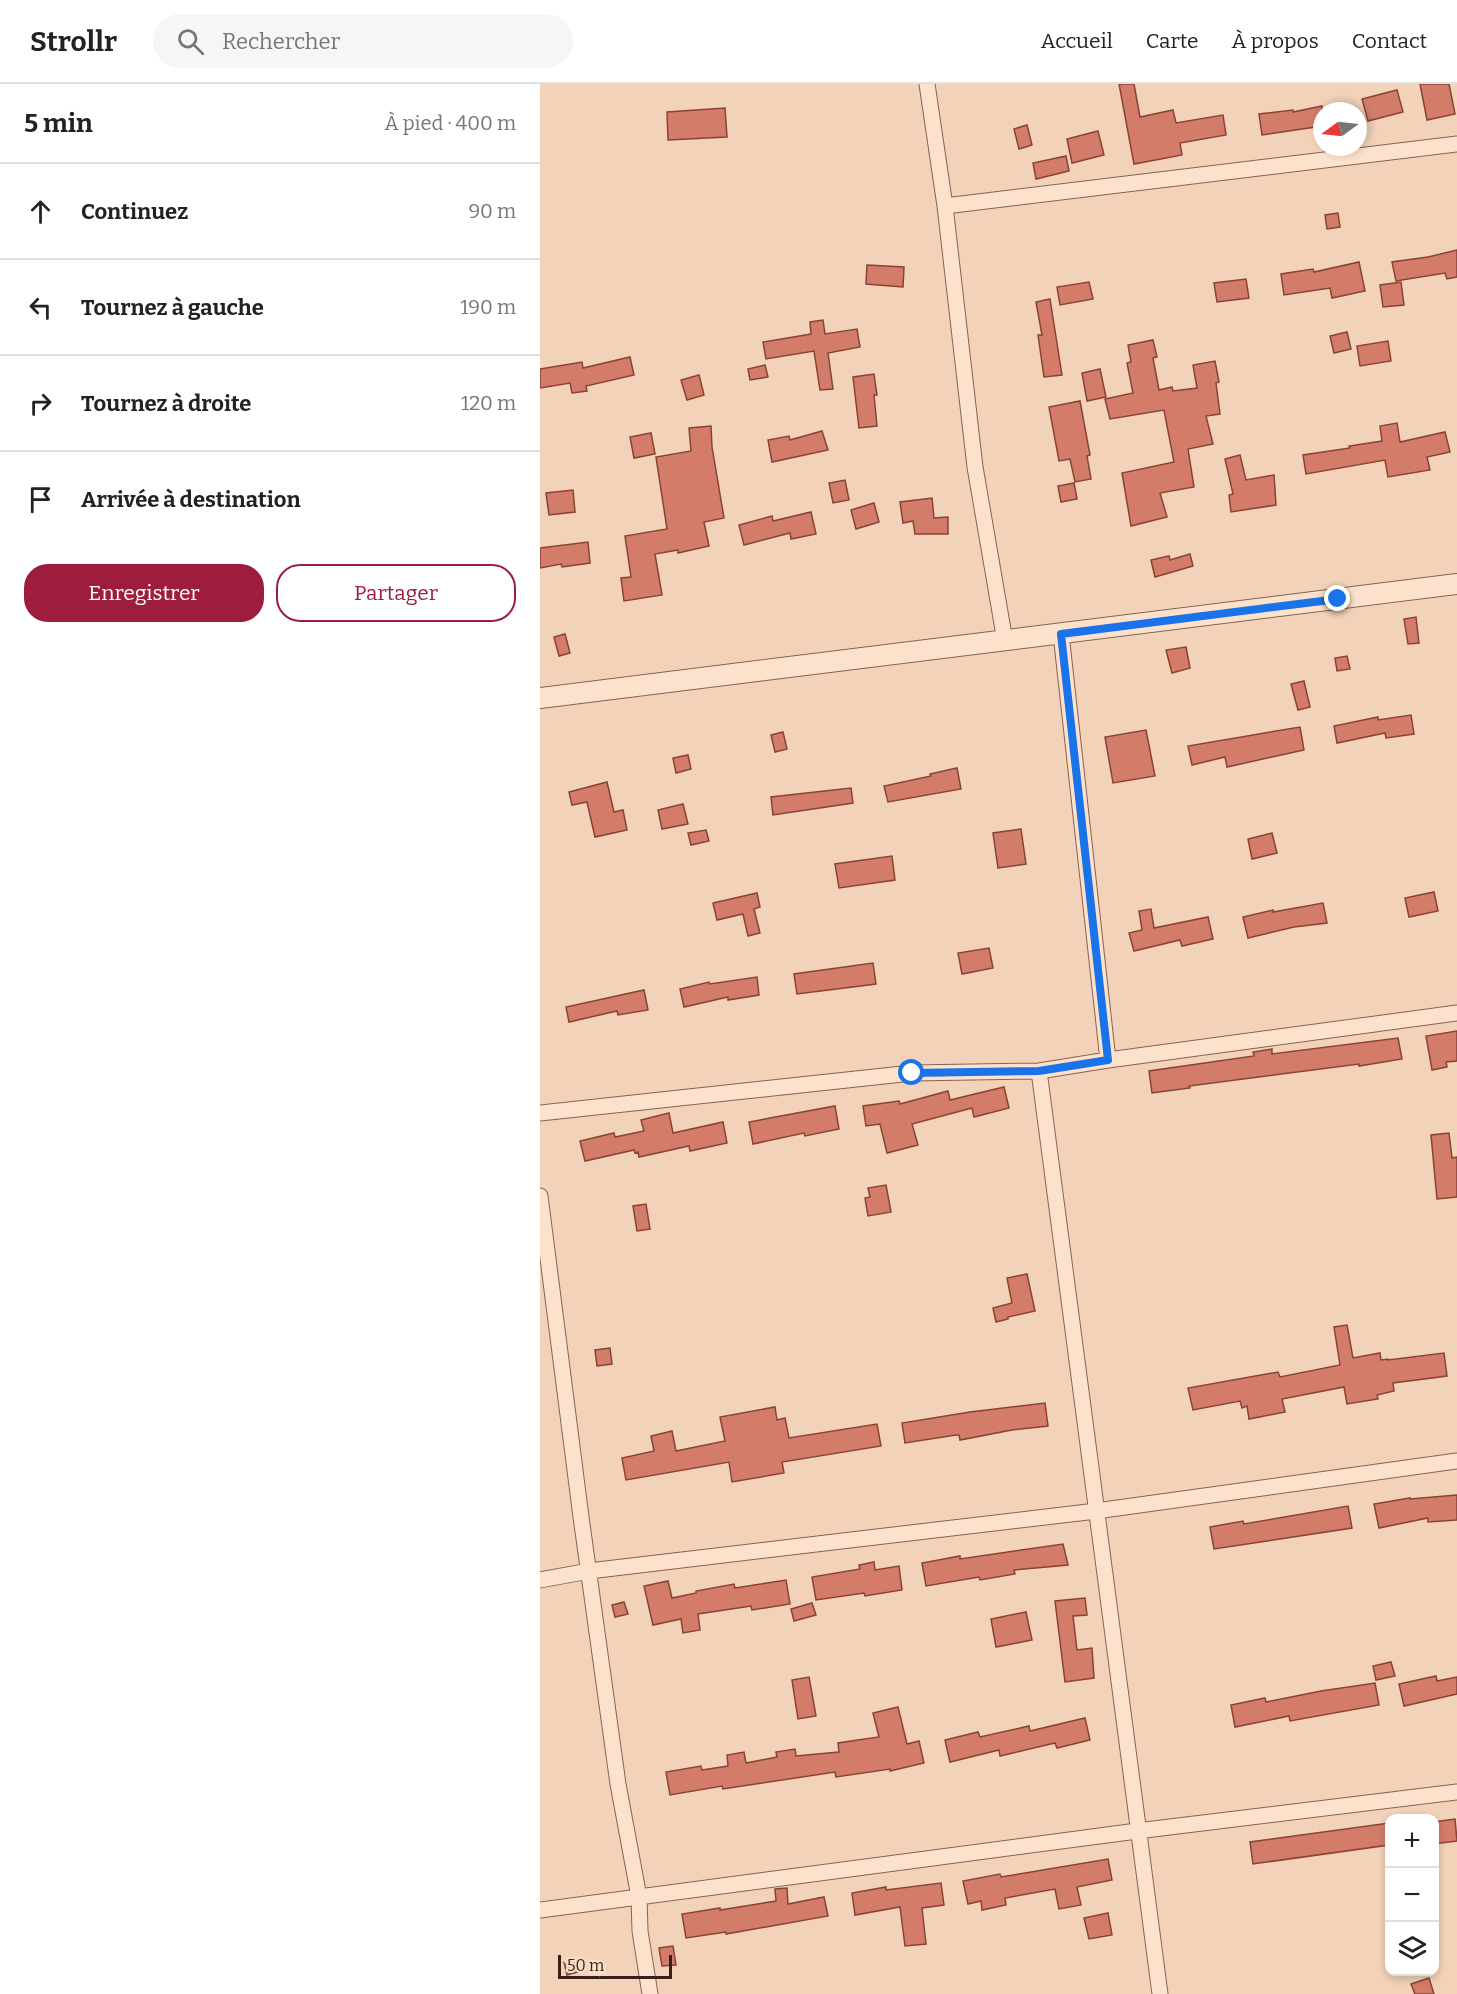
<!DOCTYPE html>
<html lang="fr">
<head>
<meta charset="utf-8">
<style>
  body { margin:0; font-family:Bitter,serif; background:#f6f6f6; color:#222 }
  .controls { position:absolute; right:18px; bottom:18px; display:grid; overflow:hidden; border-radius:12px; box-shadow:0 3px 9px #0003 }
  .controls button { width:54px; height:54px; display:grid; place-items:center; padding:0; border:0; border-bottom:2px solid #e0e0e0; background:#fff; color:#222; font:30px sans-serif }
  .compass { position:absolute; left:773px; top:18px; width:54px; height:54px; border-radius:50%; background:#fff; box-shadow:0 3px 9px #0003; rotate:255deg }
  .scale { position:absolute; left:18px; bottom:15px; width:114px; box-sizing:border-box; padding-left:6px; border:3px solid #362019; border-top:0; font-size:16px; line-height:21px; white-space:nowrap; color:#362019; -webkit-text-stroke:4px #f9dfc8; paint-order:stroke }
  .stop { position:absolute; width:18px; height:18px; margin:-14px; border:4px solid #1a73e8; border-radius:50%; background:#fff }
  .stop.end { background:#1a73e8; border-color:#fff; box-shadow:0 2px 6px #0008 }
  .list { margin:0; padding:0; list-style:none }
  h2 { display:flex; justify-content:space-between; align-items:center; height:78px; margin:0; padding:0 24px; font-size:26px }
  h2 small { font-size:20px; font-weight:400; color:#767676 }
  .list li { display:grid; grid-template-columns:39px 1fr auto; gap:18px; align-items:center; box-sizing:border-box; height:96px; padding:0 24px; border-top:2px solid #e0e0e0 }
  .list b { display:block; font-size:22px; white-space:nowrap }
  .list em { font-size:20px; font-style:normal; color:#767676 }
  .actions { display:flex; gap:12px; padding:18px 24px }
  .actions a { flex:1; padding:14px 0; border:2px solid #9e1c3d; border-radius:24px; text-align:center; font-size:21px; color:#9e1c3d }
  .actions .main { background:#9e1c3d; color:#fff }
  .icon { flex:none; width:33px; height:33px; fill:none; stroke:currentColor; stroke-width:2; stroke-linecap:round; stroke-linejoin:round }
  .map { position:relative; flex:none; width:917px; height:1910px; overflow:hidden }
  header { display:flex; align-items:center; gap:36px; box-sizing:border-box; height:84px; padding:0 30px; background:#fff; border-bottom:2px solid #e0e0e0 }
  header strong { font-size:28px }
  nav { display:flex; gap:33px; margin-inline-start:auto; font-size:21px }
  .search { width:420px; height:54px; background:#f6f6f6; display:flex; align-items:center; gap:15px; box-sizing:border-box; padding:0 21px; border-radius:33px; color:#767676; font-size:22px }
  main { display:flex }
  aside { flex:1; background:#fff }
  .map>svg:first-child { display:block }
</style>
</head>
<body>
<header>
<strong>Strollr</strong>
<div class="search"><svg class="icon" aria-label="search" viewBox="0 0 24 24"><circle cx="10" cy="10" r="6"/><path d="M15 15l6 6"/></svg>Rechercher</div>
<nav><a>Accueil</a><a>Carte</a><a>À propos</a><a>Contact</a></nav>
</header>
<main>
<aside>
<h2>5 min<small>À pied · 400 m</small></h2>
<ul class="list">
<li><svg class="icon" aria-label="ahead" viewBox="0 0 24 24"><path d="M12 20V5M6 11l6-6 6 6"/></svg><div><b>Continuez</b></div><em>90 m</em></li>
<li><svg class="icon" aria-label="left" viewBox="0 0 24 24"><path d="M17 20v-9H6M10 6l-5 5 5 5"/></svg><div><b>Tournez à gauche</b></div><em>190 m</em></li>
<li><svg class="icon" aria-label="right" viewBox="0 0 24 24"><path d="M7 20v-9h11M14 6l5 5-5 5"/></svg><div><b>Tournez à droite</b></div><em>120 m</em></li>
<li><svg class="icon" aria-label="arrive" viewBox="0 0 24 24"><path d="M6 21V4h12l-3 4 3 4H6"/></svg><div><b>Arrivée à destination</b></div></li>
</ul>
<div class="actions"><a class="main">Enregistrer</a><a>Partager</a></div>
</aside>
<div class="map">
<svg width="917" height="1910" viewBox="0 0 917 1910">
  <rect width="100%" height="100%" fill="#f2d2b8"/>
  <path fill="#d47c6a" stroke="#8a4236" stroke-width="1.5" d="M579 0H594L600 33 633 26 636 39 683 31 686 51 640 59 642 71 594 80Z
    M880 0H909L915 30 887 36Z
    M857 6 863 28 828 37 822 15Z
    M782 22V42L722 51 719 30 753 26V28Z
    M185 24 187 53 128 56 127 28Z
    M487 41 492 61 479 65 474 45Z
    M558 47 564 71 532 79 527 55Z
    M526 72 529 87 496 95 493 79Z
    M798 129 800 143 787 145 785 131Z
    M917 166V193L907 195 905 189 856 197 852 178 888 173Z
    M819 178 825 207 792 214 790 204 744 211 741 190 773 185 774 188Z
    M327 181 364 183 363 203 326 200Z
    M706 195 709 214 677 218 674 199Z
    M549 198 553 215 520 221 517 203Z
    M861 198 864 221 843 223 840 201Z
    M510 215 522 291 504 293 498 251H502L496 218Z
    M283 236 285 250 317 245 320 263 288 269 293 305 280 306 274 267 226 275 223 258 271 250 270 238Z
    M807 248 811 265 794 269 790 252Z
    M613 256 617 273 613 274 619 306 632 303 633 307 657 304 653 281 675 277 679 298 676 299 680 330 666 332 673 360 648 365 654 403 620 409 627 433 591 442 582 389 634 378 624 326 570 335 565 315 593 309 587 279 591 278 588 261Z
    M848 257 851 277 820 282 817 262Z
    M90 273 94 291 46 302 47 307 32 309 30 299 0 304V285L42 278 43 284Z
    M225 281 228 293 210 296 208 285Z
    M560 285 566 313 547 317 542 289Z
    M334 290 337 311H334L337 342 319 344 313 293Z
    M159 291 164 311 147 316 141 296Z
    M540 317 550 371 547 372 551 395 535 398 530 375 519 377 509 323Z
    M857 339 860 358 905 348 910 368 887 373 890 386 848 393 845 376 766 390 763 371 810 364 809 362 842 357 840 342Z
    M171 342 172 363 184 434 164 438 169 462 138 469V466L115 470 122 511 84 517 81 494 91 493 85 452 127 445 116 373 151 367 149 344Z
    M282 347 288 366 232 378 228 356 249 352 250 356Z
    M111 349 115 370 94 374 90 353Z
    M700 371 706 396 734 391 736 421 691 428 689 411 693 410 685 375Z
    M305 396 309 416 293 419 289 399Z
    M534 399 537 415 521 418 518 402Z
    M33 406 35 428 9 431 6 409Z
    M392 414 394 434 408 433V450H375L373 437 363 439 360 418Z
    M334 419 339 438 316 445 311 426Z
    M271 428 276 450 251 455 250 449 204 461 199 441 232 432 233 437Z
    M48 458 50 479 22 483 21 480 0 484V464Z
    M650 470 653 482 615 493 611 476 629 472 630 476Z
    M876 533 879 559 868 560 864 535Z
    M25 550 30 569 19 572 14 553Z
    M646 563 650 584 632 589 626 566Z
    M807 572 810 585 797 587 795 574Z
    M764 597 770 623 758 626 751 600Z
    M871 631 874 650 846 654 845 649 797 659 794 642 838 633V636Z
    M760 643 764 666 687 683 685 673 652 681 648 662Z
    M606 646 615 692 573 699 565 653Z
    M243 648 247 665 235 668 231 651Z
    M148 671 151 685 136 689 133 674Z
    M417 684 421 705 348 718 344 702 391 692 390 690Z
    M67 698 74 728 83 726 87 746 55 753 47 718 32 721 29 708Z
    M311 704 313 719 233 731 231 713Z
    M143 720 148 740 122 745 118 726Z
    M481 745 486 780 458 784 453 749Z
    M166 746 169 757 151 761 148 749Z
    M732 749 737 769 712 775 708 755Z
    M352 772 355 796 299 804 295 780Z
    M894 808 898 827 869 833 865 814Z
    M217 809 220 823 214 825 220 849 208 852 203 830 177 836 173 819Z
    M783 819 787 839 754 843 708 854 703 833 733 826V828Z
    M611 825 614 844 668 833 673 855 642 862 640 856 594 867 589 849 602 846 599 827Z
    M449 864 453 884 422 890 418 869Z
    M333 879 336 900 257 910 254 890Z
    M217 893 219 911 188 916V913L144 923 140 905 169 898 170 900Z
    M104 906 108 926 78 931 77 927 29 938 26 923Z
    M917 947V977L906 978 907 983 892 986 886 952Z
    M858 954 862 975 819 982V980L649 1002 650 1004 612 1009 609 987 714 972 713 968 732 965V970Z
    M464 1003 469 1024 434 1033 432 1024 372 1040 378 1061 347 1069 340 1040 326 1042 323 1022 359 1017 360 1020 408 1007 410 1016Z
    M295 1022 299 1045 265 1052 264 1049 213 1060 209 1038Z
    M129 1029 133 1049 183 1038 187 1059 150 1067 149 1062 99 1073 98 1068 95 1069 94 1066 45 1077 40 1057 74 1049 75 1053 104 1047 101 1036Z
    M909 1049 912 1074 917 1073V1113L897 1115 891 1051Z
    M346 1101 351 1128 328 1132 325 1114 330 1113 328 1104Z
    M106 1120 110 1145 97 1147 93 1122Z
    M487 1190 495 1227 468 1233V1235L456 1238 453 1224 472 1219 467 1194Z
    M807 1241 813 1274 840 1269 841 1276 848 1275V1276L904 1269 907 1292 853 1299 854 1307 837 1311 838 1315 807 1320 804 1303 742 1315 745 1328 709 1335 707 1322 702 1324 700 1317 653 1326 648 1304 738 1288 740 1293 800 1281 794 1243Z
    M70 1264 72 1280 57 1282 55 1266Z
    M505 1319 508 1342 472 1346 420 1356 419 1351H416L365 1359 362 1339 430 1328Z
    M235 1323 237 1336 245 1334 249 1354 337 1340 341 1362 242 1378 244 1389 192 1398 189 1378 86 1396 82 1374 114 1367 111 1352 132 1347 136 1367 185 1357 180 1333Z
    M917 1411V1436L888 1438V1434L839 1444 834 1420 870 1414V1415Z
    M808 1422 812 1444 674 1465 670 1443 703 1437 704 1440Z
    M523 1460 528 1481 474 1486 475 1490 440 1496 439 1493 386 1502 382 1479 420 1472V1475Z
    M334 1478 335 1486 359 1482 362 1506 325 1512 324 1509 276 1516 272 1493 320 1485 319 1481Z
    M246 1496 250 1520 212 1526 211 1522 158 1530 160 1546 143 1549 141 1535 113 1541 104 1502 128 1497 132 1514 156 1509V1507L194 1500 195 1504Z
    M545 1514 547 1531 533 1532 537 1566 552 1564 554 1594 525 1598 515 1517Z
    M84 1518 88 1530 75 1533 72 1521Z
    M272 1519 276 1531 254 1537 251 1525Z
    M486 1528 492 1556 456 1563 451 1535Z
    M851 1578 855 1592 836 1596 833 1582Z
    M896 1592 897 1597 917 1593V1610L864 1622 859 1600Z
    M269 1593 276 1632 258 1635 252 1596Z
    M835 1599 839 1621 750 1637 749 1632 695 1643 691 1621 725 1614 726 1618 781 1607Z
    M358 1623 367 1660 379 1657 384 1679 350 1687V1685L296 1693 295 1688 183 1705 182 1702 130 1711 126 1688 161 1682 162 1686 188 1682 187 1671 204 1668 206 1679 237 1673 236 1668 255 1665 256 1672 299 1668 298 1659 339 1653 333 1629Z
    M545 1634 550 1656 517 1664 515 1659 460 1672 459 1666 410 1678 405 1656 438 1648 440 1653 489 1642 490 1647Z
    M915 1735 917 1757 894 1760V1738Z
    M849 1739V1761L713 1780 710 1758Z
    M568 1775 572 1796 537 1803 541 1821 519 1825 515 1805 465 1814 466 1821 442 1826 441 1817 428 1820 423 1797 460 1790 461 1793Z
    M401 1799 404 1821 382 1824 386 1860 365 1862 360 1823 315 1831 312 1809 346 1803V1806Z
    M247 1804 248 1820 284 1813 288 1832 186 1850V1848L146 1854 142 1830 180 1824V1826L236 1817 235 1805Z
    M568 1829 572 1851 549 1855 544 1834Z
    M133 1862 136 1881 122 1882 119 1864Z
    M36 1876 38 1888 27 1891 24 1878Z
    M889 1894 894 1910H875L871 1900Z"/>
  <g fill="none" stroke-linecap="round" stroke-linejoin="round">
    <g stroke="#896252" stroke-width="17">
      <path id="minor" d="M387 0 405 122 435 383 465 557
        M405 122 917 60
        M521 550 568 976
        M499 987 620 1910
        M0 1029 372 989 499 987 568 976 917 929
        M0 1112 41 1433 78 1700 99 1813 100 1847 110 1910
        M0 1496 49 1487 556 1427 917 1377
        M0 1826 597 1747 917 1708"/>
    </g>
    <g stroke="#896252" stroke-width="22">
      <path id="tertiary" d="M0 614 917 500"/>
    </g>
    <use href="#minor" stroke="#fce2cc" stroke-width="15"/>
    <use href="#tertiary" stroke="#fce2cc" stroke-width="20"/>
  </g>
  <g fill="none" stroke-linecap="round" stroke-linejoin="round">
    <path stroke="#1a73e8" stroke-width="8" d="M372 989 499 987 568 976 521 550 798 515"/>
  </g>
</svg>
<div class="controls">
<button>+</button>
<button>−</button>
<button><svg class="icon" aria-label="layers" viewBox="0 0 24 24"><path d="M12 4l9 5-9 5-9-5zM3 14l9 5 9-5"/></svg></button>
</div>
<svg class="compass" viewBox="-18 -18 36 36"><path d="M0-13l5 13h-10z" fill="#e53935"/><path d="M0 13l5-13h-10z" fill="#767676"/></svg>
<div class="scale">50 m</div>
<div class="stop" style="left:372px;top:989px"></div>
<div class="stop end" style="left:798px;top:515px"></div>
</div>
</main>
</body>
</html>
